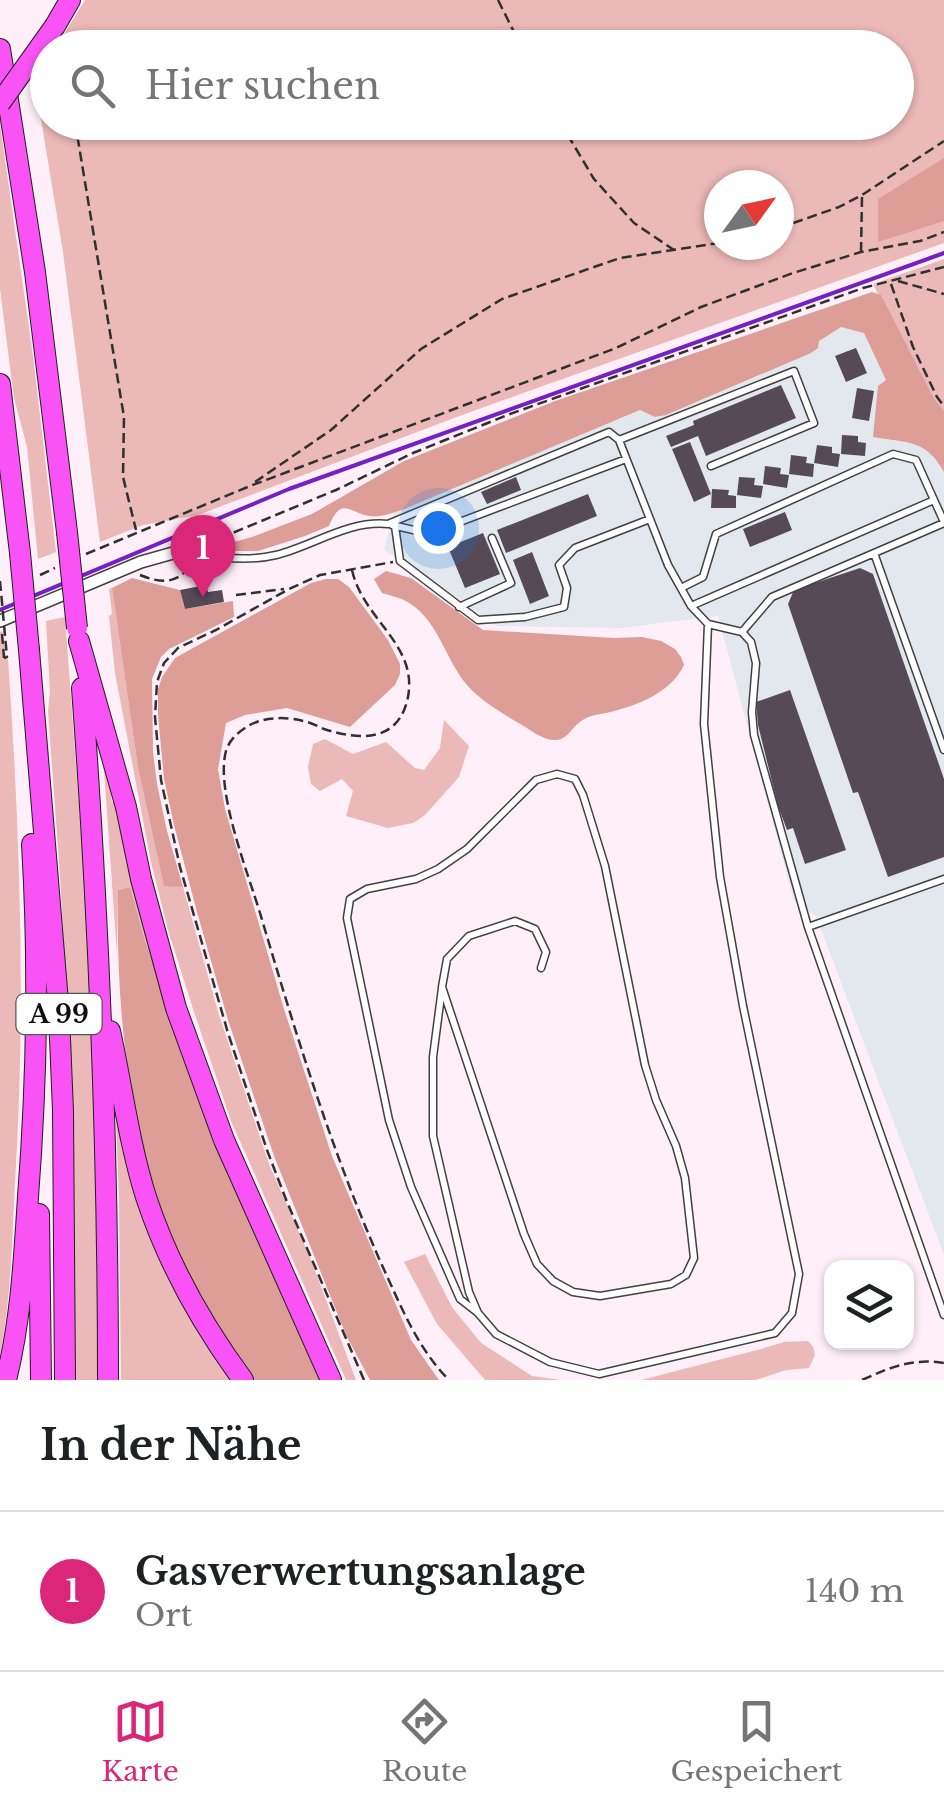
<!DOCTYPE html>
<html lang="de">
<head>
<meta charset="utf-8">
<style>
  body { margin:0; font-family:"Libre Baskerville",serif; background:#f6f6f6; color:#202124 }
  .controls { position:absolute; right:30px; bottom:30px; display:grid; overflow:hidden; border-radius:20px; box-shadow:0 2px 8px #0004 }
  .controls button { width:90px; height:90px; display:grid; place-items:center; padding:0; border:0; border-bottom:2px solid #e0e0e0; background:#fff; color:#202124; font:50px sans-serif }
  .compass { position:absolute; left:704px; top:170px; width:90px; height:90px; border-radius:50%; background:#fff; box-shadow:0 2px 8px #0004; rotate:57deg }
  .you { position:absolute; left:438px; top:528px; width:35px; height:35px; margin:-25px; border:8px solid #fff; border-radius:50%; background:#1a73e8; box-shadow:0 0 0 15px #1a73e833 }
  .badge { display:grid; place-items:center; width:65px; height:65px; border-radius:50%; background:#db2777; color:#fff; font-size:32px; font-weight:700 }
  .pin { position:absolute; translate:-50% -82px; filter:drop-shadow(0 2px 5px #0008) }
  .pin::after { content:''; position:absolute; top:52px; width:35px; height:30px; background:inherit; clip-path:polygon(0 0,100% 0,50% 100%) }
  .list { margin:0; padding:0; list-style:none }
  h2 { display:flex; justify-content:space-between; align-items:center; height:130px; margin:0; padding:0 40px; font-size:42px }
  h2 small { font-size:32px; font-weight:400; color:#757577 }
  .list li { display:grid; grid-template-columns:65px 1fr auto; gap:30px; align-items:center; box-sizing:border-box; height:160px; padding:0 40px; border-top:2px solid #e0e0e0 }
  .list b { display:block; font-size:38px; white-space:nowrap }
  .list p { margin:0; font-size:32px; white-space:nowrap; color:#757577 }
  .list em { font-size:32px; font-style:normal; color:#757577 }
  .icon { flex:none; width:55px; height:55px; fill:none; stroke:currentColor; stroke-width:2; stroke-linecap:round; stroke-linejoin:round }
  .map { position:relative; flex:none; width:944px; height:1380px; overflow:hidden }
  .search { position:absolute; background:#fff; box-shadow:0 2px 8px #0004; left:30px; right:30px; top:30px; height:110px; display:flex; align-items:center; gap:25px; box-sizing:border-box; padding:0 35px; border-radius:55px; color:#757577; font-size:38px }
  .sheet { height:290px; background:#fff }
  nav { display:flex; justify-content:space-around; align-items:center; box-sizing:border-box; height:140px; border-top:2px solid #e0e0e0; background:#fff; font-size:28px; color:#757577 }
  nav a { display:grid; justify-items:center; gap:5px }
  nav .on { color:#db2777 }
  .map>svg:first-child { display:block }
</style>
</head>
<body>
<div class="map">
<svg width="944" height="1380" viewBox="0 0 944 1380">
  <rect width="100%" height="100%" fill="#ffeff9"/>
  <path fill="#e2e8ed" d="M881 303 944 422V1255L816 916 794 901 718 616 621 628 497 626 425 575 384 550 394 512 641 410 655 417 666 415 756 377Z"/>
  <path fill="#ebb9b7" fill-rule="evenodd" d="M85 0H944V243L462 415 198 515 143 525 100 542 63 252 34 77 47 59 48 122H896V48L56 47ZM719 185H779V245H719Z
    M0 124 33 356 56 552 38 559 27 447 14 398 0 289Z
    M944 259V422L873 284Z
    M112 588 138 768 164 885 183 887 219 1015 269 1164 311 1260 356 1380H346L231 1121 193 1009 168 930 151 862 115 673 109 616 112 614 109 589Z
    M65 617 86 899 95 1086 99 1380H73L71 1090 60 875 48 711 50 692 46 621Z
    M3 631 6 659H8C20 833 26 1007 15 1182 12 1240 11 1299 0 1356V632Z
    M444 720 469 746 459 777 425 815 413 823 388 828 346 816 353 791 342 779 320 791 311 784 308 767 313 744 325 739 353 754 386 742 415 768 424 770 440 748Z
    M103 756 107 768 112 802H119L173 1013 145 941 129 887 118 890 117 955Z
    M115 1092 237 1380H121L119 1200Z
    M425 1254 452 1307 481 1343 532 1376 561 1380H485L437 1324 404 1262Z
    M808 1341 813 1347 815 1355 809 1368 786 1370 756 1380H641L761 1349 784 1342Z"/>
  <path fill="#dc9e96" d="M944 158V221L878 242V199Z
    M872 292 881 295 934 399 944 411V472C926 439 907 443 873 437L878 386 886 380 864 333 841 327 819 341 818 348 811 353 666 415 655 417 640 410 402 510C392 513 380 518 369 516 349 512 341 496 329 526L305 536 258 551H227L223 545 252 537 312 514 404 461 555 401Z
    M386 571 411 578 483 630 614 638 642 637 661 641 675 649 681 657 684 665C670 695 631 708 601 714 593 715 586 717 580 722 571 728 569 738 557 740 544 741 532 731 522 725 502 713 482 702 467 685 444 658 438 617 404 600 397 597 389 595 382 593L374 579Z
    M132 578 180 590 185 609 233 601 234 617 169 649 161 657 152 679 153 752 157 784 167 831 183 887 164 886 138 768 112 588Z
    M326 579H338L349 587 388 640 400 664V674L395 685 350 727 287 708 245 715 226 723 218 769 225 809 284 1009 332 1156 411 1340 439 1380H370L346 1335 274 1156 228 1020 197 912 174 825 164 779 158 715V689L162 677 175 658 311 583Z
    M130 887 145 941 173 1013 323 1380H254C142 1235 115 1069 118 890Z"/>
  <path fill="#564a57" d="M856 348 867 373 846 382 835 356Z
    M781 385 796 418 706 456 698 436 671 447 666 436 694 425 693 421Z
    M857 388 874 391 869 421 852 418Z
    M842 435 858 436V442L866 443 865 456 841 454Z
    M690 442 711 494 694 502 672 449Z
    M817 445 832 447V453L840 454 838 467 814 463Z
    M791 455 807 457 806 463 814 464 813 477 789 474Z
    M765 466 781 468 780 474 789 475 787 488 763 484Z
    M516 477 521 490 487 504 481 492Z
    M739 477 755 478 754 485 763 486 761 498 737 495Z
    M712 489 729 490 728 495 736 496V508H711Z
    M588 494 597 516 506 553 497 530Z
    M785 512 792 530 750 547 743 529Z
    M483 533 500 574 465 588 448 547Z
    M532 552 549 596 530 604 513 560Z
    M860 568 873 574 944 779V857L888 877 858 792 853 793 788 604 794 590Z
    M206 585 208 592 222 590 224 602 185 609 180 590Z
    M790 690 846 850 805 864 793 828 787 830 778 806 758 725 756 702Z"/>
  <g fill="none" stroke-linecap="round" stroke-linejoin="round">
    <g stroke="#414141" stroke-width="9">
      <path id="lane" d="M619 440 794 371 814 423 711 466
        M934 500 944 522
        M392 525 422 532 436 531 626 459
        M395 526 400 561 478 620 525 617 564 607 567 588 559 565 575 548 650 519
        M199 553C224 559 250 561 276 555 313 546 348 520 388 524L609 432 619 440 668 565 691 606 708 624 742 632 751 642 756 663 752 712 754 735 808 927 944 1315
        M874 553 944 750
        M681 588 703 577 716 534 893 454 916 460 934 500 691 606
        M459 607 511 583 492 538
        M742 632 772 597 944 523
        M808 927 944 879
        M442 988 433 1057V1136L469 1292 478 1313 496 1334 550 1362 599 1374 775 1333 792 1313 799 1274 743 1006 720 877 704 724 708 624
        M478 1313 460 1299 411 1187 389 1120 347 918 350 899 367 889 416 879 438 869 467 849 536 780 557 774 575 779 583 795 605 866 645 1065 656 1100 676 1146 685 1178 694 1258 686 1275 671 1284 600 1296 573 1292 553 1281 537 1264 524 1234 442 987 447 959 469 936 515 921 535 929 546 952 541 968"/>
    </g>
    <g stroke="#414141" stroke-width="14">
      <path id="street" d="M0 621 141 562 173 553H197"/>
    </g>
    <g stroke="#1f1f1f" stroke-width="22">
      <path id="highway" d="M55 26 70 0
        M0 49 35 272 67 532
        M0 384 20 553
        M79 641 126 807 141 879 176 1008 224 1140 331 1380
        M29 650 59 1014 63 1111 65 1380
        M82 688C99 918 108 1149 108 1380
        M110 1031C122 1086 129 1143 146 1197 168 1264 201 1323 243 1380
        M39 1214 41 1380
        M6 1380C21 1320 24 1259 28 1197 37 1080 39 961 32 844"/>
    </g>
    <path stroke="#303030" stroke-width="2.5" stroke-dasharray="10 5" stroke-linecap="butt" d="M498 0 522 48
      M75 122 124 417 123 477 136 530
      M560 122 594 179 634 223 674 250
      M779 228 839 207 862 195 944 141
      M861 252 862 197
      M898 281 944 294
      M891 284 913 347 937 397 944 406
      M255 482 331 430 421 349 502 299 620 258 719 243
      M206 544 336 490 413 453 510 414 863 288 944 267
      M86 554 250 486 616 348 701 307 793 273 861 252 920 241 944 232
      M352 570C363 620 418 644 408 697 399 742 361 741 324 729 317 726 310 722 303 721 285 716 260 717 245 728 236 734 229 741 226 751 215 790 248 873 260 913 295 1031 331 1150 381 1263 400 1304 417 1348 449 1380
      M40 575 55 568
      M140 575C160 583 176 585 190 566
      M236 595 284 589
      M2 634 4 658
      M364 1380 287 1202 267 1150 228 1033 180 867 161 780 155 717 157 682 164 663 178 648 216 630 289 589 320 575 393 562
      M862 1380C891 1367 912 1358 944 1363"/>
    <use href="#lane" stroke="#fff" stroke-width="6"/>
    <use href="#street" stroke="#fff" stroke-width="11"/>
    <use href="#highway" stroke="#f953f6" stroke-width="20"/>
    <path stroke="#7421c3" stroke-width="4" d="M0 610 289 489 944 253"/>
    <g stroke="#1f1f1f" stroke-width="22" stroke-linecap="butt">
      <path id="highway-bridge" d="M0 103 55 26
        M67 532 77 628
        M20 553 29 650"/>
    </g>
    <path stroke="#303030" stroke-width="2.5" stroke-dasharray="10 5" stroke-linecap="butt" d="M0 581 7 657 4 658"/>
    <use href="#highway-bridge" stroke="#f953f6" stroke-width="20"/>
  </g>
  <g text-anchor="middle" dominant-baseline="central" stroke-width="10" stroke-linejoin="round" paint-order="stroke">
    <rect fill="#fff" stroke="#565656" stroke-width="2.5" x="16.5" y="994" width="85" height="40" rx="8"/>
    <g font-size="25" font-weight="bold" fill="#0e0e0e">
      <text x="59" y="1014">A 99</text>
    </g>
  </g>
</svg>
<div class="controls">
<button><svg class="icon" aria-label="layers" viewBox="0 0 24 24"><path d="M12 4l9 5-9 5-9-5zM3 14l9 5 9-5"/></svg></button>
</div>
<svg class="compass" viewBox="-18 -18 36 36"><path d="M0-13l5 13h-10z" fill="#e53935"/><path d="M0 13l5-13h-10z" fill="#757577"/></svg>
<div class="you"></div>
<div class="pin badge" style="left:203px;top:597px">1</div>
<div class="search"><svg class="icon" aria-label="search" viewBox="0 0 24 24"><circle cx="10" cy="10" r="6"/><path d="M15 15l6 6"/></svg>Hier suchen</div>
</div>
<section class="sheet">
<h2>In der Nähe<small></small></h2>
<ul class="list">
<li><span class="badge">1</span><div><b>Gasverwertungsanlage</b><p>Ort</p></div><em>140 m</em></li>
</ul>
</section>
<nav>
<a class="on"><svg class="icon" aria-label="map" viewBox="0 0 24 24"><path d="M3 6l6-2 6 2 6-2v14l-6 2-6-2-6 2zM9 4v14M15 6v14"/></svg>Karte</a>
<a><svg class="icon" aria-label="directions" viewBox="0 0 24 24"><path d="M12 3l9 9-9 9-9-9zM9 14v-3h6M13 9l2 2-2 2"/></svg>Route</a>
<a><svg class="icon" aria-label="saved" viewBox="0 0 24 24"><path d="M7 4h10v16l-5-4-5 4z"/></svg>Gespeichert</a>
</nav>
</body>
</html>
